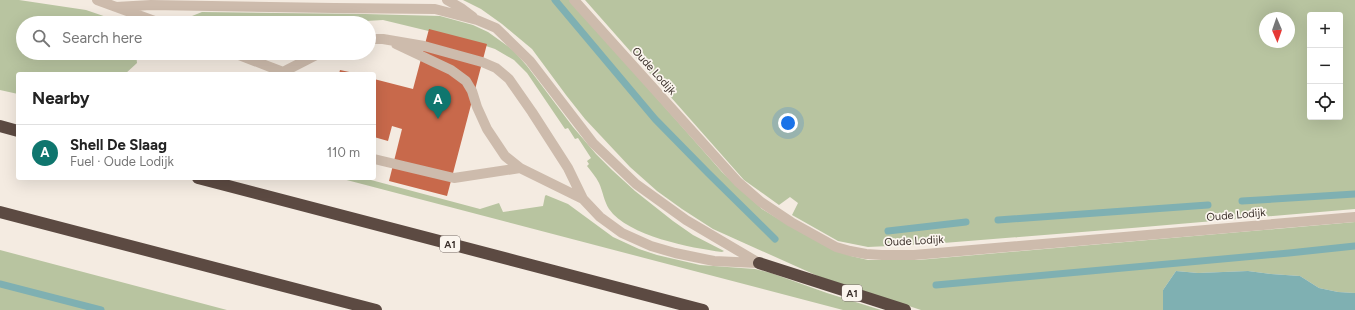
<!DOCTYPE html>
<html lang="en">
<head>
<meta charset="utf-8">
<style>
  body { margin:0; font-family:Figtree,sans-serif; background:#f6f6f6; color:#222 }
  .controls { position:absolute; right:12px; top:12px; display:grid; overflow:hidden; border-radius:4px; box-shadow:0 4px 16px #0002 }
  .controls button { width:36px; height:36px; display:grid; place-items:center; padding:0; border:0; border-bottom:1px solid #e0e0e0; background:#fff; color:#222; font:20px sans-serif }
  .compass { position:absolute; left:1259px; top:12px; width:36px; height:36px; border-radius:50%; background:#fff; box-shadow:0 4px 16px #0002; rotate:178deg }
  .you { position:absolute; left:788px; top:123px; width:14px; height:14px; margin:-10px; border:3px solid #fff; border-radius:50%; background:#1a73e8; box-shadow:0 0 0 6px #1a73e833 }
  .badge { display:grid; place-items:center; width:26px; height:26px; border-radius:50%; background:#0f766e; color:#fff; font-size:13px; font-weight:700 }
  .pin { position:absolute; translate:-50% -33px; filter:drop-shadow(0 1px 2px #0008) }
  .pin::after { content:''; position:absolute; top:21px; width:14px; height:12px; background:inherit; clip-path:polygon(0 0,100% 0,50% 100%) }
  .list { margin:0; padding:0; list-style:none }
  h2 { display:flex; justify-content:space-between; align-items:center; height:52px; margin:0; padding:0 16px; font-size:17px }
  h2 small { font-size:13px; font-weight:400; color:#767676 }
  .list li { display:grid; grid-template-columns:26px 1fr auto; gap:12px; align-items:center; box-sizing:border-box; height:56px; padding:0 16px; border-top:1px solid #e0e0e0 }
  .list b { display:block; font-size:15px; white-space:nowrap }
  .list p { margin:0; font-size:13px; white-space:nowrap; color:#767676 }
  .list em { font-size:13px; font-style:normal; color:#767676 }
  .icon { flex:none; width:22px; height:22px; fill:none; stroke:currentColor; stroke-width:2; stroke-linecap:round; stroke-linejoin:round }
  .map { position:relative; flex:none; width:1355px; height:310px; overflow:hidden }
  .search { position:absolute; background:#fff; box-shadow:0 4px 16px #0002; left:16px; top:16px; width:360px; height:44px; display:flex; align-items:center; gap:10px; box-sizing:border-box; padding:0 14px; border-radius:22px; color:#767676; font-size:15px }
  .panel { position:absolute; background:#fff; box-shadow:0 4px 16px #0002; left:16px; top:72px; width:360px; height:108px; border-radius:4px }
  .map>svg:first-child { display:block }
</style>
</head>
<body>
<div class="map">
<svg width="1355" height="310" viewBox="0 0 1355 310">
  <rect width="100%" height="100%" fill="#f4ebe1"/>
  <path fill="#b8c4a0" fill-rule="evenodd" d="M0 0H19L86 10 124 23H23V53H136L137 63 125 74H18V94L0 90Z
    M463 0H570L722 172 762 209 785 223 851 256 868 260H918L1355 222V293L1338 292 1319 288 1300 276 1271 274 1248 271 1198 273 1176 271 1163 290V310H921L820 277 713 229 682 209 657 191 630 167 585 119 566 95 532 49 502 24 481 9Z
    M585 0H1355V209L1132 228 931 244 868 247 838 241 792 215 798 203 790 197 779 205 744 180ZM1310 15H1340V117H1310ZM1265 18H1289V42H1265Z
    M202 12 365 14 440 16 473 25 488 32 513 50 527 66 573 127 596 154 612 170 635 191 673 221 693 235 724 251 722 252C691 248 628 236 609 209 604 201 603 192 599 183 596 177 591 171 587 166L589 164 587 161 591 158 578 138 575 139 568 128 565 129 527 73 514 60 495 49 474 42 383 20 366 21 360 23H190L192 16Z
    M252 53H289L274 57Z
    M339 178H369L371 180 480 209 499 203 503 212 543 206 545 196 546 195 568 204 613 237 639 249 657 255 700 265 755 269 771 273 827 293 881 310H843Z
    M0 250 227 310H0Z"/>
  <path fill="#7fb0b2" d="M1176 271 1198 273 1248 271 1271 274 1300 276 1319 288 1338 292 1355 293V310H1163V290Z"/>
  <g fill="none" stroke-linecap="round" stroke-linejoin="round">
    <path stroke="#7fb0b2" stroke-width="7" d="M555 0 655 119 708 173 775 239
      M1242 201 1355 194
      M998 220 1208 205
      M888 231 966 222
      M0 284 101 310
      M936 285 1289 253 1355 246"/>
  </g>
  <path fill="#c8694b" d="M429 29 487 44 447 196 389 181 402 129 392 126 388 141 374 137V79L413 89Z
    M340 70 354 73V74H339Z"/>
  <g fill="none" stroke-linecap="round" stroke-linejoin="round">
    <path stroke="#cdbbac" stroke-width="10" d="M97 0 160 23
      M447 0 461 8 473 17
      M116 7 151 5 334 8 435 9 477 20 496 28 530 61 593 143 636 184 686 220 759 263
      M369 39H383L424 46 482 62 496 68 509 79 532 112 568 168 583 199 600 217 622 233 651 246 675 253 714 261 757 263
      M396 44 451 70 466 81 472 91 477 107 487 129 505 156 520 168 583 199
      M234 53 283 72
      M283 72 320 53
      M374 159 454 178 520 168"/>
    <path stroke="#cdbbac" stroke-width="10" d="M574 0 738 182 761 202 791 222 836 247 850 251 866 254 882 255H914L1355 217"/>
    <path stroke="#5c4a42" stroke-width="12" d="M0 126 18 131
      M198 178 703 310
      M0 212 376 310
      M759 263 905 310"/>
  </g>
  <g text-anchor="middle" dominant-baseline="central" stroke-width="3.5" stroke-linejoin="round" paint-order="stroke">
    <g fill="#fbf5ee" stroke="#756b66" stroke-width="1">
      <rect x="440" y="236" width="20" height="16" rx="3"/>
      <rect x="842" y="285" width="20" height="16" rx="3"/>
    </g>
    <g font-size="10" font-weight="bold" fill="#3b302b">
      <text x="450" y="244">A1</text>
      <text x="852" y="293">A1</text>
    </g>
    <g font-size="11" fill="#3b302b" stroke="#fbf5ee">
      <text transform="translate(654 71) rotate(48)">Oude Lodijk</text>
      <text transform="translate(1236 215) rotate(-5)">Oude Lodijk</text>
      <text transform="translate(914 241) rotate(-3)">Oude Lodijk</text>
    </g>
  </g>
</svg>
<div class="controls">
<button>+</button>
<button>−</button>
<button><svg class="icon" aria-label="locate" viewBox="0 0 24 24"><circle cx="12" cy="12" r="6"/><path d="M12 2v4M12 18v4M2 12h4M18 12h4"/></svg></button>
</div>
<svg class="compass" viewBox="-18 -18 36 36"><path d="M0-13l5 13h-10z" fill="#e53935"/><path d="M0 13l5-13h-10z" fill="#767676"/></svg>
<div class="you"></div>
<div class="pin badge" style="left:438px;top:119px">A</div>
<div class="search"><svg class="icon" aria-label="search" viewBox="0 0 24 24"><circle cx="10" cy="10" r="6"/><path d="M15 15l6 6"/></svg>Search here</div>
<section class="panel">
<h2>Nearby<small></small></h2>
<ul class="list">
<li><span class="badge">A</span><div><b>Shell De Slaag</b><p>Fuel · Oude Lodijk</p></div><em>110 m</em></li>
</ul>
</section>
</div>
</body>
</html>
